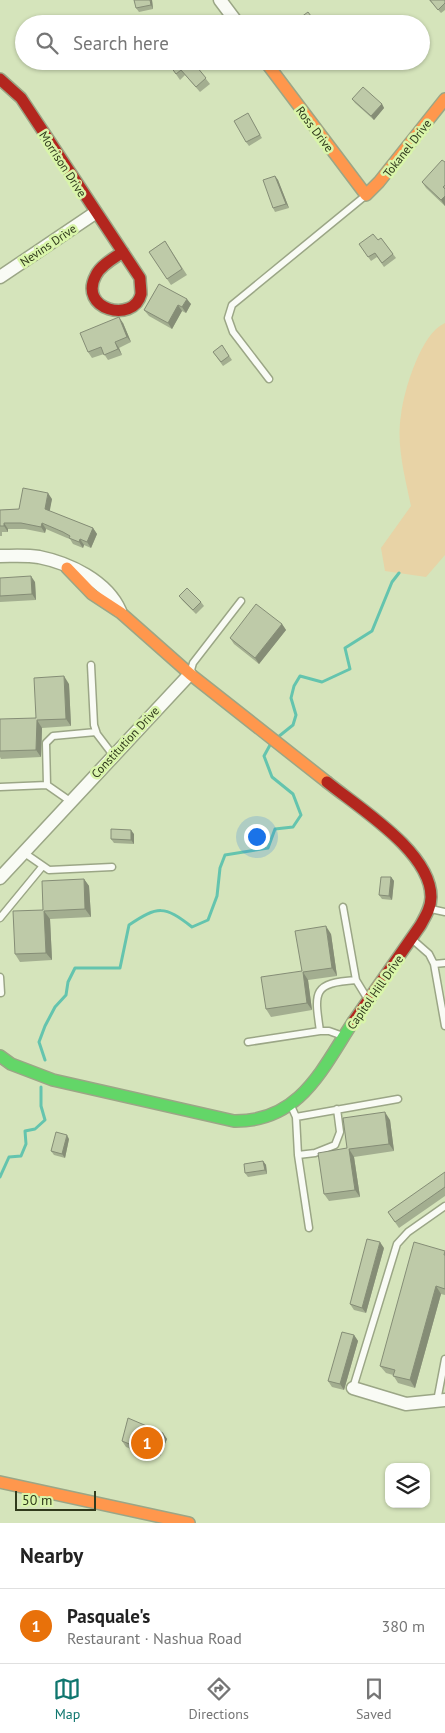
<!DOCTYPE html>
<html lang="en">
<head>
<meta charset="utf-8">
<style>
  body { margin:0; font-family:"PT Sans",sans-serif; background:#f6f6f6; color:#222 }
  .controls { position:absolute; right:15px; bottom:15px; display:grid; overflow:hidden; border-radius:10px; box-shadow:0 1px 4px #0004 }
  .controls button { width:45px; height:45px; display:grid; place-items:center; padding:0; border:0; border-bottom:1px solid #e0e0e0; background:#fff; color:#222; font:25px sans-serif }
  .scale { position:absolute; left:15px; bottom:12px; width:81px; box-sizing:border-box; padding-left:5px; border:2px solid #303a1c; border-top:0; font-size:14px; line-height:18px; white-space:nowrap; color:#303a1c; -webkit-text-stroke:4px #d9f5aa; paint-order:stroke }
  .you { position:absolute; left:256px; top:836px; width:18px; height:18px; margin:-12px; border:4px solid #fff; border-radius:50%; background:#1a73e8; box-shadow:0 0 0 8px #1a73e833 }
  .badge { display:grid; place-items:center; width:32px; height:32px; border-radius:50%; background:#0f766e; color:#fff; font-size:16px; font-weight:700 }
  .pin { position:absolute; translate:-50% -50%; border:2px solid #fff; box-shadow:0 1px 5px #0006 }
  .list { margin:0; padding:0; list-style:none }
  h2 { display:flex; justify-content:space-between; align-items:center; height:65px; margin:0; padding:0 20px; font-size:21px }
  h2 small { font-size:16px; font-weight:400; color:#767676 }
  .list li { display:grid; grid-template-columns:32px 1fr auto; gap:15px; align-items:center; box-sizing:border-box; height:75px; padding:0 20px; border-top:1px solid #e0e0e0 }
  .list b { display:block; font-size:19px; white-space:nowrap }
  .list p { margin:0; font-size:16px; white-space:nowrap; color:#767676 }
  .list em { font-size:16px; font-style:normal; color:#767676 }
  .icon { flex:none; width:28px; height:28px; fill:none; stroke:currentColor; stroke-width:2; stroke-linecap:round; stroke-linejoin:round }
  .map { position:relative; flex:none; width:445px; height:1523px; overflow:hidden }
  .search { position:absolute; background:#fff; box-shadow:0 1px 4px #0004; left:15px; right:15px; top:15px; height:55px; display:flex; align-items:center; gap:12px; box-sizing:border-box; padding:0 18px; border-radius:28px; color:#767676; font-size:19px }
  .sheet { height:140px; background:#fff }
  nav { display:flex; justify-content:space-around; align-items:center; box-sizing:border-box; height:70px; border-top:1px solid #e0e0e0; background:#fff; font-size:14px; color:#767676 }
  nav a { display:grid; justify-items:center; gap:2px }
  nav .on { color:#0f766e }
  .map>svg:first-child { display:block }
</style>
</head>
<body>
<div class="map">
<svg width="445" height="1523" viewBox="0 0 445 1523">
  <rect width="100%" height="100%" fill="#d5e4bb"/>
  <path fill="#e8d3a6" d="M445 323V555L426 577 385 571 381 548 411 506C405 477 396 445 401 415 404 390 421 333 445 323Z"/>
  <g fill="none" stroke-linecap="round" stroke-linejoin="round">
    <path stroke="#64c4ae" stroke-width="3" d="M278 737 293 725 296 715 291 698 294 686 300 676 322 682 350 669 345 648 372 631 392 582 399 573
      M45 1060 39 1042 45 1026 55 1007 66 995 68 982 75 968H120L129 925C158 906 164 905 192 927L208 920 217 896 220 868 225 855 268 848 275 829 293 827 301 815 293 794 272 777 264 756 270 745
      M0 1177 9 1157 21 1156 26 1144 25 1131 35 1129 45 1120 41 1106V1087"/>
    <g stroke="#9ba686" stroke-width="9">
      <path id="lane" d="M269 379 233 332 228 318 232 305 365 196
        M91 665 94 725 97 734 113 755
        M191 670 193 663 241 601
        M0 787 47 785
        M70 801 47 785 46 743 53 736 96 732
        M23 852 49 870 112 867
        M343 907 356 980
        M431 909 445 912
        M0 918 42 867
        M413 940 429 954 434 964 445 1026
        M434 964 445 963
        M0 977 1 993
        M320 1031C314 991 313 983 356 980L367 998
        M248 1042 320 1031H329L343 1036
        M292 1108 296 1117 298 1155 309 1228
        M296 1117 398 1099
        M298 1155 315 1153 335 1145 340 1132 337 1109
        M353 1388 397 1244 408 1232 445 1206
        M437 1401 445 1359"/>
    </g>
    <g stroke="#9ba686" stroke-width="15">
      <path id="street" d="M220 0 238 24
        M0 277 95 213
        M0 556C13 556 26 555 39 557 69 563 107 581 120 611
        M0 878 190 674
        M353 1388 406 1404 445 1400"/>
    </g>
    <g stroke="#9ba686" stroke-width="14">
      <path id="fast" d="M0 1056 11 1064 53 1080 234 1121C300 1122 322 1069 353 1022"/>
    </g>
    <g stroke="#9ba686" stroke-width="14">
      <path id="slow" d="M265 61 366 195 379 182 445 99
        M67 568 92 594 121 613 190 674 327 782
        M0 1482 189 1523"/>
    </g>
    <g stroke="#9ba686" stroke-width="14">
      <path id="jam" d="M0 79 21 98 140 278C140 283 141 289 141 294 134 324 77 310 96 275 101 265 114 258 123 252
        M327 782C359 808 431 852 431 897 431 908 425 917 420 926L353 1022"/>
    </g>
    <use href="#lane" stroke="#f9fbf5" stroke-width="6"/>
    <use href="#street" stroke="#f9fbf5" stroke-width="12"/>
    <use href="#fast" stroke="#63d668" stroke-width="11"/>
    <use href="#slow" stroke="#ff974d" stroke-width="11"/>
    <use href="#jam" stroke="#b3261e" stroke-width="11"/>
  </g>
  <path fill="#a3ae90" d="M152 0 153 9 139 12 136 8Z
    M429 0H445V10L441 13Z
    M173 61H192L210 84 200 92 185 75 180 80 171 67 175 64Z
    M352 99 382 104 384 108 374 120 355 103Z
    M250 117 262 138 249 146 246 142Z
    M445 162V206L426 188 422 182Z
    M275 176 278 180 289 208 275 212 273 208Z
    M381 238 396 258 384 267 377 257 371 261 359 244 378 240Z
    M165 241 187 275 171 285 149 252Z
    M159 284 191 304 186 313 182 311 172 329 149 316 144 310Z
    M123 323 131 342 119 348 122 355 108 360 104 354 92 358 88 352Z
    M222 345 232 360 223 366 213 352Z
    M52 499 49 511 93 528 97 534 91 548 84 545 83 548 73 544 70 539 67 538 46 529 45 533 25 529H8V532H2V536H0V510L19 509Z
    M0 578 35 582 36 600 0 602Z
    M179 596 201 602 204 606 196 614 182 600Z
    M282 624 286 630 259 664 234 644 230 638Z
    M69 684 71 726 42 728 41 757 1 759 0 757V751L36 718Z
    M134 834V844L114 843 111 839Z
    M391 877 394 881 392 900 382 899 379 895Z
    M84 879 89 886 91 917 50 919 52 960 20 962 15 954 43 910Z
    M331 934 337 976 308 980 312 1010 271 1017 266 1009 302 971Z
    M390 1120 394 1151 354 1157 360 1197 329 1201 324 1194 347 1148Z
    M69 1139 65 1158 54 1155 51 1151Z
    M263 1161 266 1165 267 1174 248 1177 245 1173Z
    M445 1173V1196L399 1228 388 1212Z
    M384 1248 366 1313 354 1310 350 1304Z
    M445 1251V1295L441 1294 415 1388 398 1383 393 1375 386 1373 380 1366Z
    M354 1335 358 1341 344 1390 332 1387 328 1381Z
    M163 1433 167 1439 160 1456 155 1453 153 1458 126 1447 122 1441Z"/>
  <path fill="#858d76" d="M150 0H152L153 9 151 5Z
    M382 104 384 108 374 120 371 116Z
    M275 176 278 180 289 208 286 204Z
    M445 196V206L441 200Z
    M187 299 191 304 186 313 182 307Z
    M178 305 182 311 172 329 168 323Z
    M119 317 123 323 131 342 127 337Z
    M115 342 119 348 122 355 118 349Z
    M48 493 52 499 49 515 45 509Z
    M4 523 8 529V532L4 526Z
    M42 523 46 529 45 533 41 527Z
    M93 528 97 534 91 548 87 542Z
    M80 539 84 545 83 548 79 542Z
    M31 576 35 582 36 600 32 594Z
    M282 624 286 630 259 664 255 658Z
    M64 676 69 684 71 726 66 719Z
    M37 720 42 728 41 757 36 750Z
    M131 830 134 834V844L131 840Z
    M391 877 394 881 392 900 389 896Z
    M84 879 89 886 91 917 85 909Z
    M44 911 50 919 52 960 46 953Z
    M326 926 331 934 337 976 332 968Z
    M303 972 308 980 312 1010 307 1003Z
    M385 1112 390 1120 394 1151 389 1144Z
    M67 1135 69 1139 65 1158 62 1154Z
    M349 1149 354 1157 360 1197 355 1190Z
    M263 1161 266 1165 267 1174 265 1170Z
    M380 1242 384 1248 366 1313 362 1308Z
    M436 1286 441 1294 415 1388 410 1380Z
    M354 1335 358 1341 344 1390 340 1384Z
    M163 1433 167 1439 160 1456 156 1450Z
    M151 1448 155 1453 153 1458 149 1452Z"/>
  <path fill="#becaa8" stroke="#858d76" d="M134 0H150L151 5 136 8Z
    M430 0H445V3L438 10Z
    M308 12 317 24H299L297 20Z
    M174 61H192L206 78 196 87 181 70 176 74 171 67 175 63Z
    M363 87 382 104 371 116 352 99Z
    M248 113 260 135 246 142 234 121Z
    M442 160 445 162V185L443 187 445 189V196L441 200 422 182Z
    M275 176 286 204 273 208 263 180Z
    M373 234 378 240 381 238 393 254 382 263 375 253 368 257 359 244Z
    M165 241 182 269 167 279 149 252Z
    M159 284 187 299 182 307 178 305 168 323 144 310Z
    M119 317 127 337 115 342 118 349 104 355 101 347 88 352 80 333Z
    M222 345 229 356 221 362 213 352Z
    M23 488 48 493 45 509 93 528 87 542 80 539 79 542 69 538 70 536 63 532 42 523 41 527 21 523H4V526H0V510L19 509Z
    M31 576 32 594 0 596V578Z
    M187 588 201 602 193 610 179 596Z
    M256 604 282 624 255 658 230 638Z
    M64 676 66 719 37 720 36 750 0 751V719L36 718 34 678Z
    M111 829 131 830V840L111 839Z
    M381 877H391L389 896 379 895Z
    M84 879 85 909 44 911 46 953 15 954 13 911 43 910 42 881Z
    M326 926 332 968 303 972 307 1003 266 1009 261 977 302 971 295 931Z
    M385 1112 389 1144 349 1149 355 1190 324 1194 318 1153 347 1148 343 1118Z
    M56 1132 67 1135 62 1154 51 1151Z
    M263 1161 265 1170 245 1173 244 1164Z
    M445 1172V1187L395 1222 388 1212Z
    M367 1239 380 1242 362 1308 350 1304Z
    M414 1242 445 1251 444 1255H445V1289L436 1286 410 1380 393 1376 395 1370 380 1366Z
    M342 1332 354 1335 340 1384 328 1381Z
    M128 1418 163 1433 156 1450 151 1448 149 1452 122 1441Z"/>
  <g text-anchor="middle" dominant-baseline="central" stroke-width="5" stroke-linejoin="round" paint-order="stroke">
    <g font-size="12" fill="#303a1c" stroke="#d9f5aa">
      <text transform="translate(315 129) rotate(53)">Ross Drive</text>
      <text transform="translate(407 148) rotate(-52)">Tokanel Drive</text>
      <text transform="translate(63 164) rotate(57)">Morrison Drive</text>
      <text transform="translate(48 245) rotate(-34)">Nevins Drive</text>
      <text transform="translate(125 742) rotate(-47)">Constitution Drive</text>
      <text transform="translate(375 992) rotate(-55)">Capitol Hill Drive</text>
    </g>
  </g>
</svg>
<div class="controls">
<button><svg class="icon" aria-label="layers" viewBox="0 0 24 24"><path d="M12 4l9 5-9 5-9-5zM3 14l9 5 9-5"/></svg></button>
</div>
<div class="scale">50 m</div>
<div class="you"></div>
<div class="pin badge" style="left:147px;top:1443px;background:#e8710a">1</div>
<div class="search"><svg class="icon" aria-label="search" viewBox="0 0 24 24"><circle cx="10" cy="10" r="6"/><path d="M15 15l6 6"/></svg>Search here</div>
</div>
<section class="sheet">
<h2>Nearby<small></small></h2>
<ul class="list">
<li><span class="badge" style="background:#e8710a">1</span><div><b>Pasquale's</b><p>Restaurant · Nashua Road</p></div><em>380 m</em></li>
</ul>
</section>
<nav>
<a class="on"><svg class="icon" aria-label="map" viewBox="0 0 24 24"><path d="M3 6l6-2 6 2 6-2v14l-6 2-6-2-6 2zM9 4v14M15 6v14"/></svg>Map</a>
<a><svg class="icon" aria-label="directions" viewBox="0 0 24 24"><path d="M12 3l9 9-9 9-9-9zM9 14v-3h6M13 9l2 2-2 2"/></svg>Directions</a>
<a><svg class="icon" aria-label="saved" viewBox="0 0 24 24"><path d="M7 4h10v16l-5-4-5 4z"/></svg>Saved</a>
</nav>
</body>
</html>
